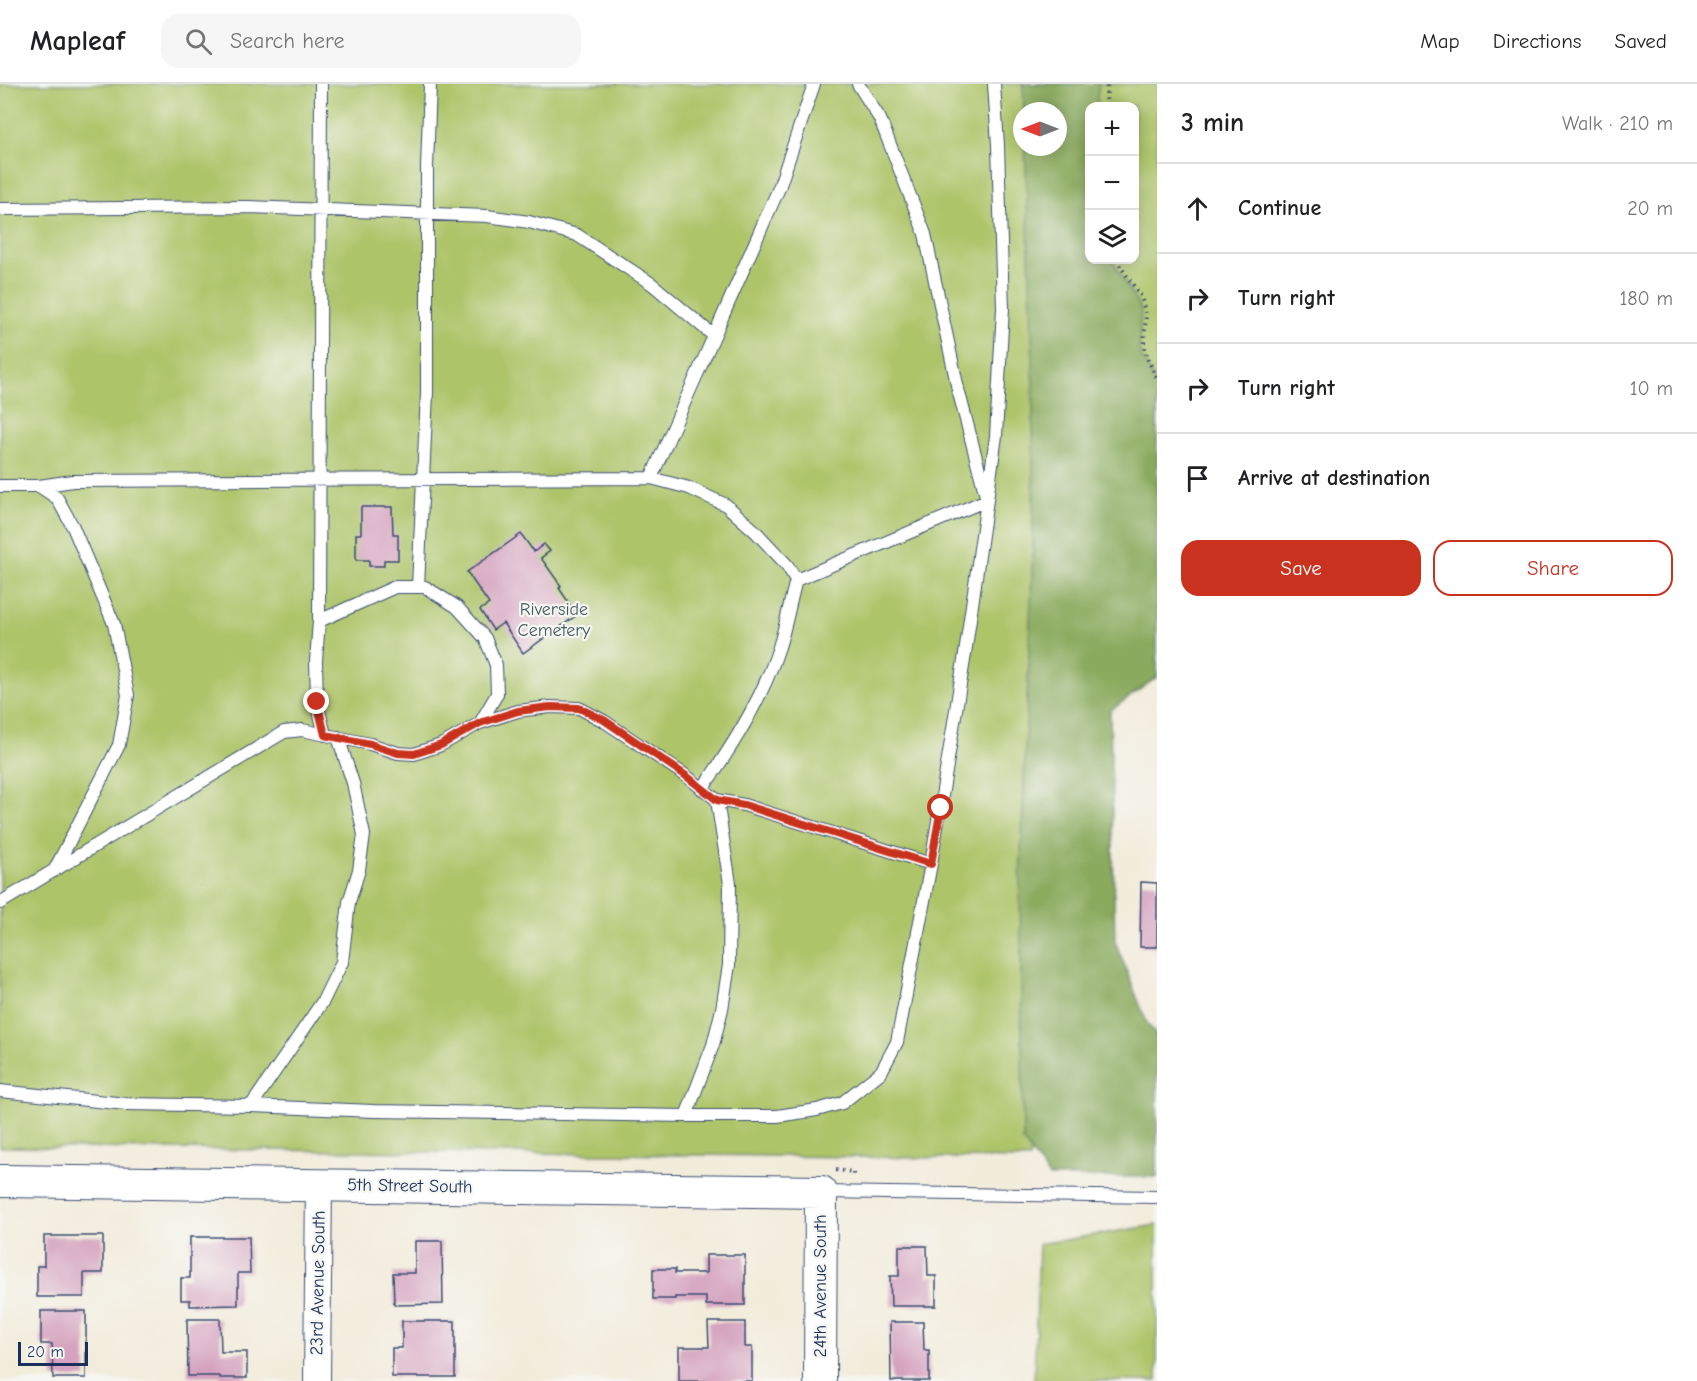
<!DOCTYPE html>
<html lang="en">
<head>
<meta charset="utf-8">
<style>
  body { margin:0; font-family:"Comic Neue",sans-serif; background:#f6f6f6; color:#202124 }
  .controls { position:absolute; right:18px; top:18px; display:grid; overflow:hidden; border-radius:12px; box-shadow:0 3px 15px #0003 }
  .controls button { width:54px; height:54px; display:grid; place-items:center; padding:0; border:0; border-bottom:2px solid #e0e0e0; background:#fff; color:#202124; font:30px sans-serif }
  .compass { position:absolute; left:1013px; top:18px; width:54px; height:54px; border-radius:50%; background:#fff; box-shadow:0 3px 15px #0003; rotate:270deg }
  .scale { position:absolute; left:18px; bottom:15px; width:70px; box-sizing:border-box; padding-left:6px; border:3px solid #1b2f5e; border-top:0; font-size:16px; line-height:21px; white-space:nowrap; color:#1b2f5e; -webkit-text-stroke:4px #f6f6f2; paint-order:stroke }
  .stop { position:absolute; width:18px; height:18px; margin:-14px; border:4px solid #c8321e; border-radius:50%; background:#fff }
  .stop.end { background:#c8321e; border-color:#fff; box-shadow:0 2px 6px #0008 }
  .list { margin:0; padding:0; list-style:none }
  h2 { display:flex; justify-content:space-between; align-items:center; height:78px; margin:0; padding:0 24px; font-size:26px }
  h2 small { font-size:20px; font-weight:400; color:#757577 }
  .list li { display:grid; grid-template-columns:39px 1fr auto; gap:18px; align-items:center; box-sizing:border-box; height:90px; padding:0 24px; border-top:2px solid #e0e0e0 }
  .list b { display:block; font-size:22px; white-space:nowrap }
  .list em { font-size:20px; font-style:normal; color:#757577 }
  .actions { display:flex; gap:12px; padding:18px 24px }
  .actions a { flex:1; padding:14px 0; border:2px solid #c8321e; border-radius:18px; text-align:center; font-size:21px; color:#c8321e }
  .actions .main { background:#c8321e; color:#fff }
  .icon { flex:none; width:33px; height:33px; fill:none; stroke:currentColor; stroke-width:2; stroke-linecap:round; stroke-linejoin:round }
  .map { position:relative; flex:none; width:1157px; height:1297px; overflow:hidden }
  header { display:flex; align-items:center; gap:36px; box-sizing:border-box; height:84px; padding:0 30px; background:#fff; border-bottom:2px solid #e0e0e0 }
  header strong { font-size:28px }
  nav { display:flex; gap:33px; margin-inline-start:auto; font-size:21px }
  .search { width:420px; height:54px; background:#f6f6f6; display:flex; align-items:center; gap:15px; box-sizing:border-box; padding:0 21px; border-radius:18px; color:#757577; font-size:22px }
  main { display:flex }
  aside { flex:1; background:#fff }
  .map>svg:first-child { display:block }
</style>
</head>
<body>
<header>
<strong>Mapleaf</strong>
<div class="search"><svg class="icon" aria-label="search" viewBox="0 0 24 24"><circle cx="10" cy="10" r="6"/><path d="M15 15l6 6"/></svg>Search here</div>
<nav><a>Map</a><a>Directions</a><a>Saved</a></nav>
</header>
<main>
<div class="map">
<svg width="1157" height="1297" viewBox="0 0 1157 1297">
  <rect width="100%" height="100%" fill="#f6f6f2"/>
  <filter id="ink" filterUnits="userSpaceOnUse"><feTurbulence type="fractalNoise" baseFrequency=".0167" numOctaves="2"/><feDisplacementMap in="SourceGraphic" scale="12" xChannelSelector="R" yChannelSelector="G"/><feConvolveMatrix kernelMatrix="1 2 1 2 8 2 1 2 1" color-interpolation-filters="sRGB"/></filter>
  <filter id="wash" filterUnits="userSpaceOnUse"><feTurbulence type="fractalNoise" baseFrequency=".008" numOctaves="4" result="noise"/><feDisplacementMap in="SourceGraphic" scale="24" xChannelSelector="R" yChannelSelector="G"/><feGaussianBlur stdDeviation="1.35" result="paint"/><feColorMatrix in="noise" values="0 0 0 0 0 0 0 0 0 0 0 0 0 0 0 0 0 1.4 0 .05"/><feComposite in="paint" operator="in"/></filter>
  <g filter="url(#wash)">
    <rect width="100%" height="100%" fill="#f2ecdb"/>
    <path fill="#adc469" stroke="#647a64" stroke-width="1.5" fill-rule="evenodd" d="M0 0H1157V344L1087 600 1030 1075 0 1063ZM1090 22H1134V176H1090ZM1022 27H1058V63H1022Z
      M1157 1141V1297H1034L1039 1160Z"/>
    <path fill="#8aaa5d" stroke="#526c5e" stroke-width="1.5" d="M1023 0H1099L1097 14 1098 22H1090V176H1112L1141 226 1139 267 1157 303V593L1110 627 1115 857 1147 939 1157 953V1093H1049L1023 1057 1020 799 1033 462V280L1025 63H1058V27H1024Z"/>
    <g id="blocks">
      <path fill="#d5a3bf" d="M361 423H392L393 450H398V476H384V482H369V476H356V450H361Z
        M521 450 534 468 544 460 550 467 541 474 561 502 559 504 577 531 523 569 503 539 493 546 480 526 489 520 467 488Z
        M1141 798 1157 799V863H1140Z
        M44 1152H103V1189H84V1213H37V1182H44Z
        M190 1153H249L250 1189H238V1221L190 1222V1216H181V1194H190Z
        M415 1157H442L443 1220 394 1221 393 1189H415Z
        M899 1162H927L928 1192H936V1222H891L890 1192H899Z
        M706 1171H745V1221H706V1213H675V1215H653V1185H675V1189H706Z
        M41 1227H86V1294H53L52 1260H41Z
        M187 1235H220L221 1268H247V1294H220V1292H188Z
        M402 1237H455V1293H392V1264H402Z
        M708 1238H745V1263H752V1297H679V1263H709Z
        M890 1238H923L924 1266H929V1297H891Z"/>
    </g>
  </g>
  <g filter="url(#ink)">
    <use href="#blocks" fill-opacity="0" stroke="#3b4b71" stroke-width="1.5"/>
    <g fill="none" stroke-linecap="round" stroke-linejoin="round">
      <g stroke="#3b4b71" stroke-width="14">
        <path id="service" d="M321 0 319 537 316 577 317 618 325 651
          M0 125 248 123 487 132 529 138 577 151 652 200 714 252 651 394
          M714 252 779 104 814 0
          M0 402H39L57 414 73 443 114 540 128 611 119 661 54 787
          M39 402 73 397 651 394 689 404 726 421 755 447 787 481 796 496
          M418 503 427 309V83L430 0
          M480 639 518 627 550 623 579 624 604 637 685 691 717 716 730 800 729 881 722 925 713 961 686 1032
          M702 705C733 662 763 614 779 563 786 541 790 518 796 496L987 416 996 352 1003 224 998 61 994 0
          M717 716 744 721 931 780
          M0 819 284 648 302 646 370 660 398 669 414 670 441 661 480 639 497 610 496 581 485 554 457 523 425 503H395L319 537
          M0 1007 126 1020 251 1022 374 1027 686 1032H777L817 1026 842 1019 881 988 897 958 931 780 965 570 987 416 958 305 925 150 880 35 858 0
          M251 1022 323 917 342 878 349 818 359 786 364 751 353 699 338 653
          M822 1108 1157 1113"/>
      </g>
      <g stroke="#3b4b71" stroke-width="28">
        <path id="minor" d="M317 1297 319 1100"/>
      </g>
      <g stroke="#3b4b71" stroke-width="34">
        <path id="tertiary" d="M0 1097 821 1108 820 1297"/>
      </g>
      <path stroke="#3b4b71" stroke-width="4" stroke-dasharray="1.5 4.5" stroke-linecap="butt" d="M1106 22 1107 0
        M1116 176 1141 212 1146 231 1144 259 1148 276 1157 294
        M836 1086 853 1088V1093"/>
      <use href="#service" stroke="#fff" stroke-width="12"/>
      <use href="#minor" stroke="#fff" stroke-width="26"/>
      <use href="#tertiary" stroke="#fff" stroke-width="32"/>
    </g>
  </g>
  <g fill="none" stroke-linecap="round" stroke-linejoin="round" filter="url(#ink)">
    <path stroke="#c8321e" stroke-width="8" d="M317 618 325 651 370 660 398 669 414 670 441 661 480 639 518 627 550 623 579 624 604 636 685 691 717 716 744 721 931 780 941 724"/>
  </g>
  <g text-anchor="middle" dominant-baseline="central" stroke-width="4.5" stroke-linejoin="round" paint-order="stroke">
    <g font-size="18" fill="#475c61" stroke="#f6f6f2">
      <text x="554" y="525">Riverside<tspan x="554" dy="21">Cemetery</tspan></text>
    </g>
    <g font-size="18" fill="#1b2f5e" stroke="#f6f6f2">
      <text transform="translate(410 1102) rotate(1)">5th Street South</text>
      <text transform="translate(318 1199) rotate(-89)">23rd Avenue South</text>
      <text transform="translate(820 1202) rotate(-90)">24th Avenue South</text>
    </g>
  </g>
</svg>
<div class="controls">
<button>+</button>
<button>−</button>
<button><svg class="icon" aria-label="layers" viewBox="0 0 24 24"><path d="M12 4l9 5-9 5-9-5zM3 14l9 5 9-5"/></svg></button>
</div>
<svg class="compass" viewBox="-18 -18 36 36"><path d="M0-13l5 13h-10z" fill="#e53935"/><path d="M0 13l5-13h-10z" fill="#757577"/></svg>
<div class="scale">20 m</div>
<div class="stop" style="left:941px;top:724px"></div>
<div class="stop end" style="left:317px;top:618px"></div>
</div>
<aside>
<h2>3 min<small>Walk · 210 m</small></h2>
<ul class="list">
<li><svg class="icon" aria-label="ahead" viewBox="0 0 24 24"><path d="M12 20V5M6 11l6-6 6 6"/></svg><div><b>Continue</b></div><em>20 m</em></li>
<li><svg class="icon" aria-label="right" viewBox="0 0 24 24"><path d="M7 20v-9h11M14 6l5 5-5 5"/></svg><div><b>Turn right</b></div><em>180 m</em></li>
<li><svg class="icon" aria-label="right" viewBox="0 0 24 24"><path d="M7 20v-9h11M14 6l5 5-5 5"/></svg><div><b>Turn right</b></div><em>10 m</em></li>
<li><svg class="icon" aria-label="arrive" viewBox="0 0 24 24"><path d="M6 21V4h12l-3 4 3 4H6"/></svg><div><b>Arrive at destination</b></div></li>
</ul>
<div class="actions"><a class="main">Save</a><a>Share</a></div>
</aside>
</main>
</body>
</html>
